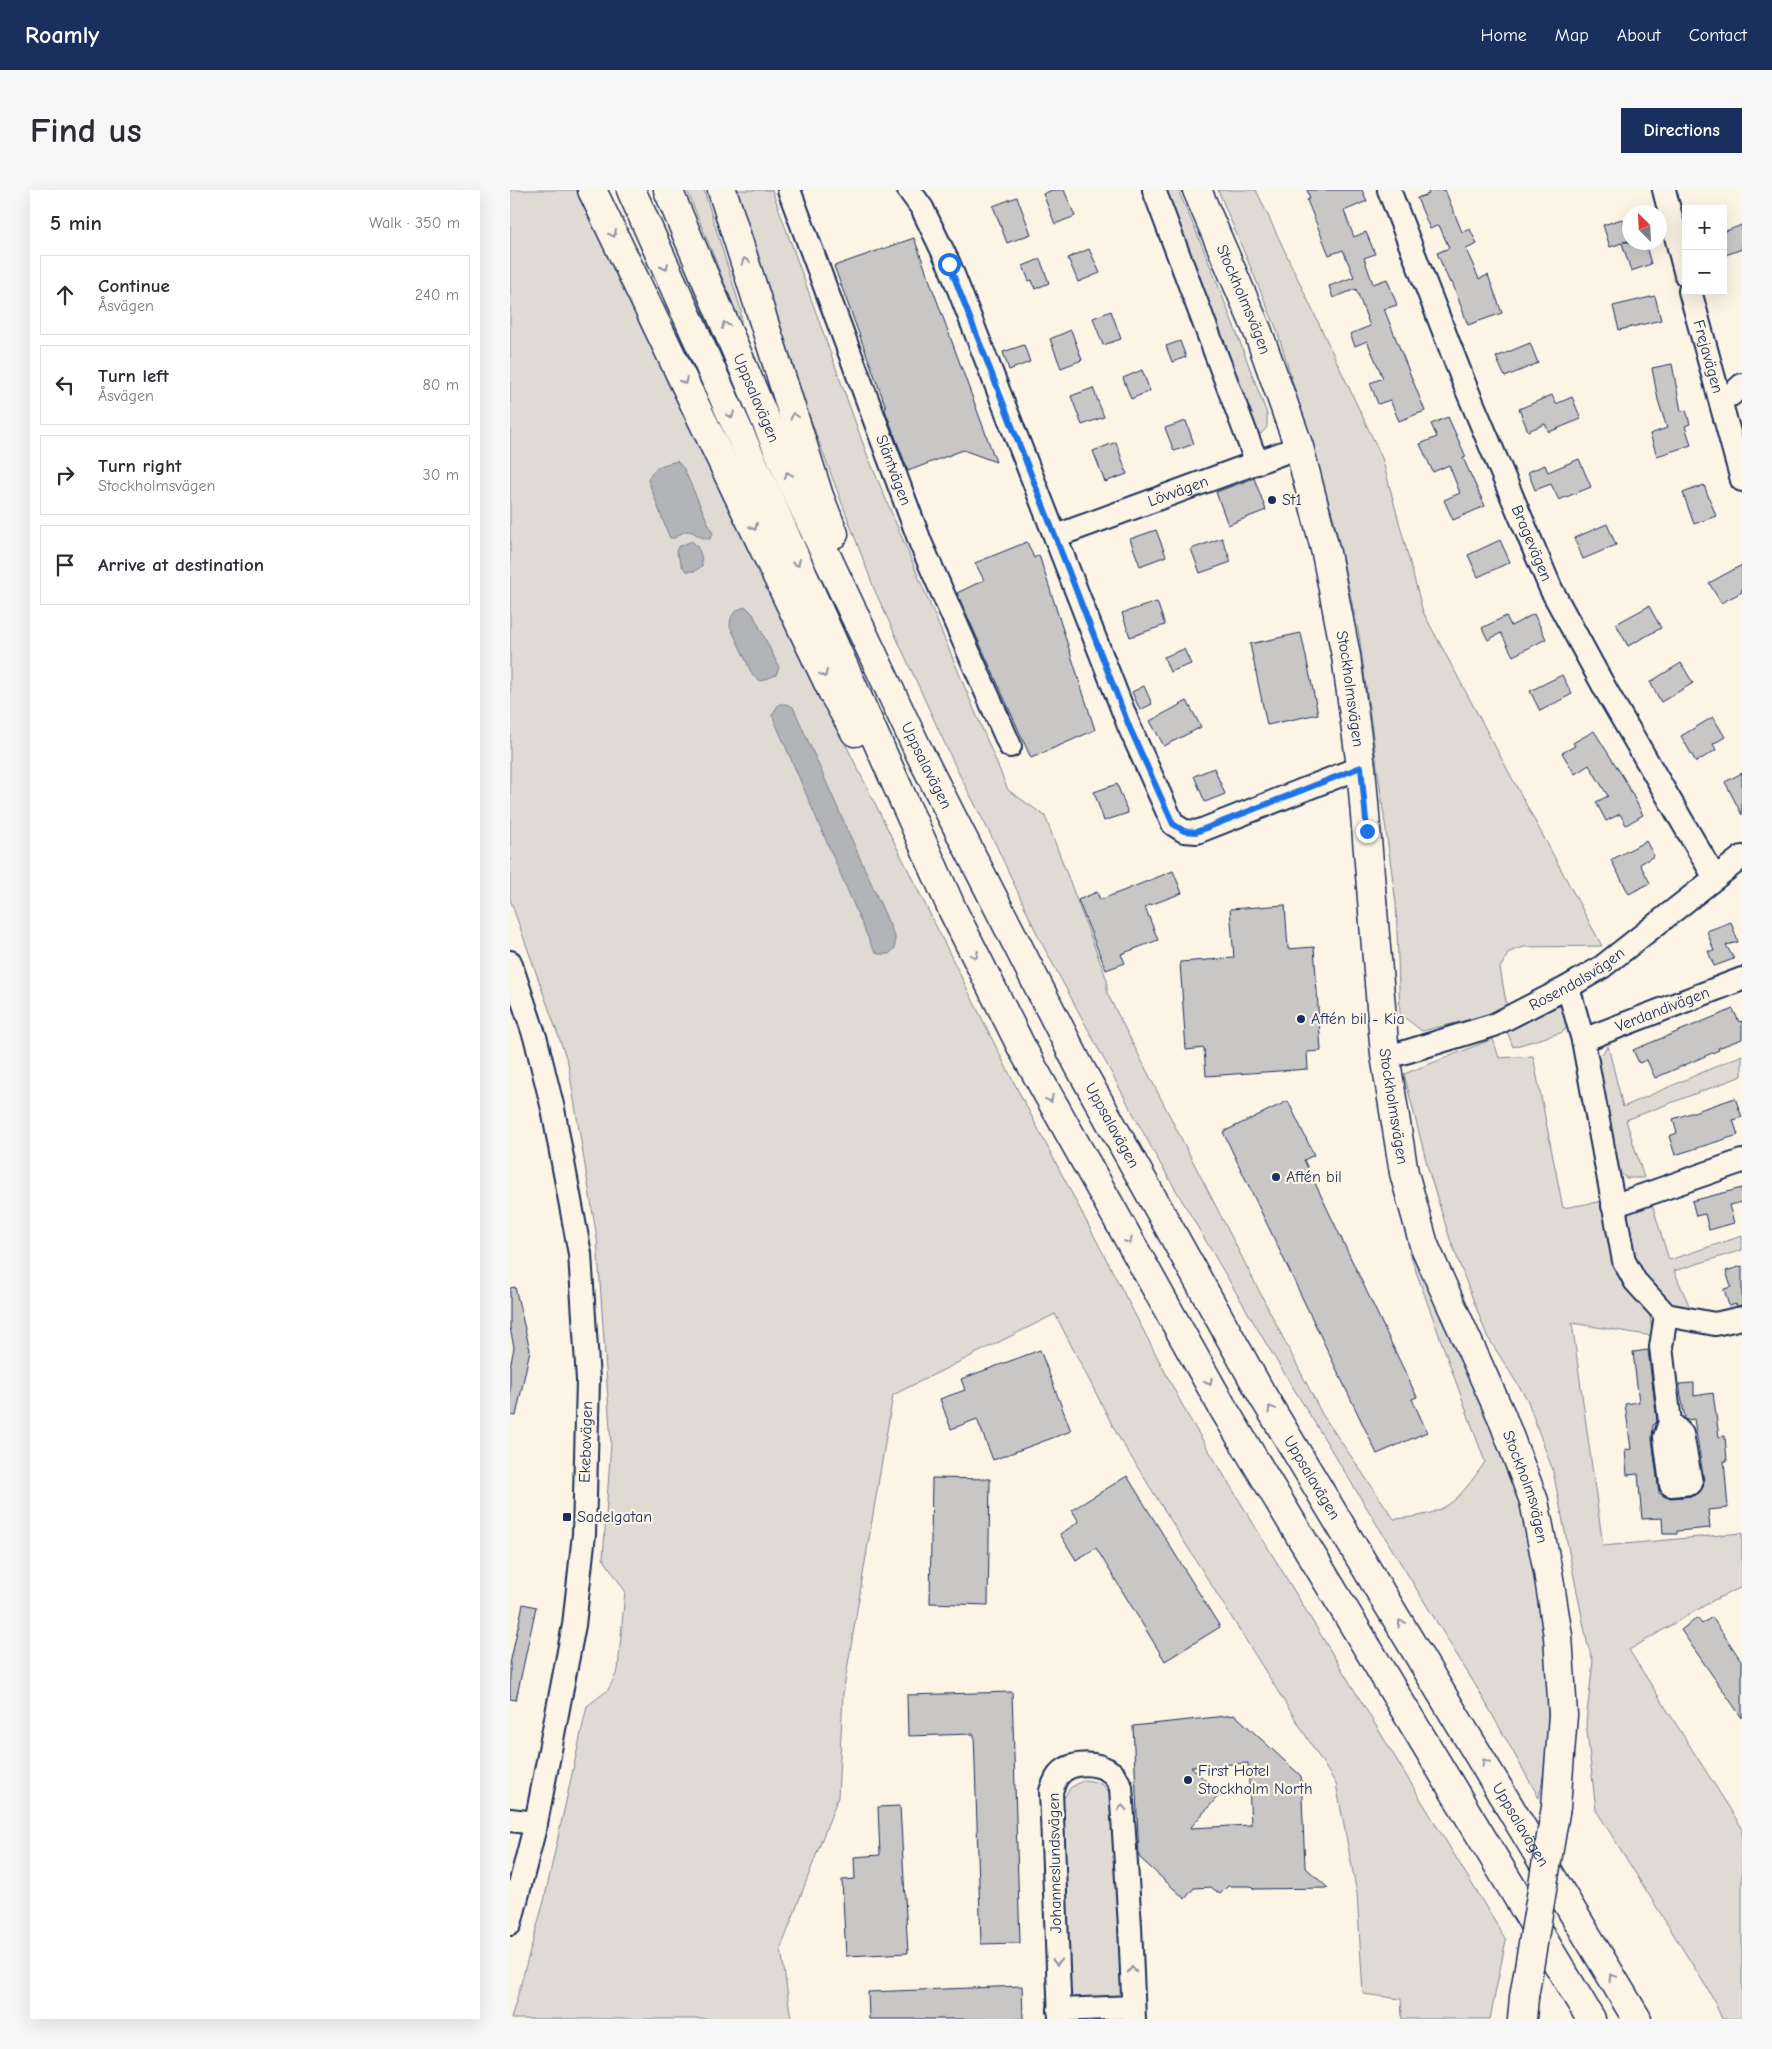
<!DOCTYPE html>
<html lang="en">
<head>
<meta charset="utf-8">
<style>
  body { margin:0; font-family:"Comic Neue",sans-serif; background:#f7f7f7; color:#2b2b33 }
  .controls { position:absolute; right:15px; top:15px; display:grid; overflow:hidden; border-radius:0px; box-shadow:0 5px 20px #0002 }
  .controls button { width:45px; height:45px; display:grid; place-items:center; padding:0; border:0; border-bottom:1px solid #e1e1e2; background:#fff; color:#2b2b33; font:25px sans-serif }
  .compass { position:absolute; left:1112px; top:15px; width:45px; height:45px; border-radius:50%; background:#fff; box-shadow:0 5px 20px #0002; rotate:336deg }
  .stop { position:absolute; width:15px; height:15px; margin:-11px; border:4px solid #1a73e8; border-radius:50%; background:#fff }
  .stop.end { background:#1a73e8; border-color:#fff; box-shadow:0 1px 5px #0008 }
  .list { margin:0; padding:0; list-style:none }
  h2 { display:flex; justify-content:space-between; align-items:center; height:65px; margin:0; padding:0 20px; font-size:21px }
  h2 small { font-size:16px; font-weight:400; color:#7c7c81 }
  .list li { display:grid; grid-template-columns:32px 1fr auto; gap:15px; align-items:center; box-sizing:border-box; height:80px; margin:0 10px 10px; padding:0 10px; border:1px solid #e1e1e2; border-radius:0px }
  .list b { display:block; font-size:19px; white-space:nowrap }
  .list p { margin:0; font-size:16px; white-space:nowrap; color:#7c7c81 }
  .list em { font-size:16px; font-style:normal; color:#7c7c81 }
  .icon { flex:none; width:28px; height:28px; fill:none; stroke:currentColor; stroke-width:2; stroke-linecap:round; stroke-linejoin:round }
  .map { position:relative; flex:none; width:1232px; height:1829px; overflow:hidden; border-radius:0px }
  header { display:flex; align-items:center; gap:30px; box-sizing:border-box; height:70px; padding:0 25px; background:#1b2f5e; color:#fff }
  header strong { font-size:24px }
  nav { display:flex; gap:28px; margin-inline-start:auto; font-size:18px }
  .intro { display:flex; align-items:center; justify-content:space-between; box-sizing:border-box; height:120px; padding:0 30px }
  h1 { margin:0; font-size:35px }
  .button { padding:12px 22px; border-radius:0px; background:#1b2f5e; color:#fff; font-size:18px; font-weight:700 }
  main { display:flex; gap:30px; padding:0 30px }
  aside { flex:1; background:#fff; border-radius:0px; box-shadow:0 5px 20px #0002 }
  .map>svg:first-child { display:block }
</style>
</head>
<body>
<header>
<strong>Roamly</strong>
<nav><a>Home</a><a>Map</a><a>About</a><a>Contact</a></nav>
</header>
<div class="intro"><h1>Find us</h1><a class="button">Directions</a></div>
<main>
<aside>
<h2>5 min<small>Walk · 350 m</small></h2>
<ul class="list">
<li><svg class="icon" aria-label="ahead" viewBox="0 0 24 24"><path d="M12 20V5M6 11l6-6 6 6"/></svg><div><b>Continue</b><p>Åsvägen</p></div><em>240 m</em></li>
<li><svg class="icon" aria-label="left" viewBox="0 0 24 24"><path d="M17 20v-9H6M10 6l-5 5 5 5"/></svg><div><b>Turn left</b><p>Åsvägen</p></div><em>80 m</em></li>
<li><svg class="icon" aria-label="right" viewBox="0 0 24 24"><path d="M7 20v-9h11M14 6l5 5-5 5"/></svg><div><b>Turn right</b><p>Stockholmsvägen</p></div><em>30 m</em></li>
<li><svg class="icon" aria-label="arrive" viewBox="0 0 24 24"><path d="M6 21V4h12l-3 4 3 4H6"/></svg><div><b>Arrive at destination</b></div></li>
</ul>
</aside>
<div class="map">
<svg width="1232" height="1829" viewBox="0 0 1232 1829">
  <rect width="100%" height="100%" fill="#fcf5e5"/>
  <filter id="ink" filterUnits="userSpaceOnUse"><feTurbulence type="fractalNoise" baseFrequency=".02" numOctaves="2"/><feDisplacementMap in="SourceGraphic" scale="10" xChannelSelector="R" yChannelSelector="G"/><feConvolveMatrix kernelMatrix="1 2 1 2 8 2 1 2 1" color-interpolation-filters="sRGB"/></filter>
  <g filter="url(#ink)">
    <path fill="#dfdbd4" stroke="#7d8599" d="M0 0H69L330 543 499 883 678 1226 996 1750 980 1829H892L891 1809 853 1804 847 1703 826 1594 608 1246 545 1124 383 1205 333 1504 328 1607 271 1758 281 1829H1L34 1711 77 1516 98 1500 108 1480 115 1401 93 1368 101 1253 87 1048 58 873 0 709Z
      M177 0H194L231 120V134Z
      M222 0H262L356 262 498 600 535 626 597 790V803L812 1224 884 1329C936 1325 946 1314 975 1272L899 1062 916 1089 998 1275 1015 1326 1025 1371 1037 1464 1038 1532 1036 1571 1029 1608 969 1501 757 1155 647 968 529 748 486 655 447 580 365 401 277 167Z
      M653 0H668C701 73 729 149 757 224V237L751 244 742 239Z
      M708 0H746L872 268 913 422 1092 756 1014 757 999 762 990 778 997 818 976 826 912 841 890 824 886 713 849 445 824 330 767 140Z
      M1049 816 1057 823 1059 833 1053 842 1003 857 997 841Z
      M983 849 989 868 1023 866 1053 1018 1093 1011 1139 1121 1143 1146 1062 1133 1093 1356 1232 1343V1397L1204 1410 1119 1460 1232 1638V1829H1212L1202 1806 1086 1620 1076 1533 1083 1471 1077 1452 1043 1281 1017 1209 977 1146 940 1049 919 982 894 884Z
      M1098 856 1113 917 1232 865V886L1116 930 1134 988H1116L1107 980 1088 882 1089 868Z
      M1142 1014 1159 1070 1232 1046V1060L1164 1081 1182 1122C1167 1117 1147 1110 1138 1097 1124 1077 1119 1049 1111 1026Z
      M574 1590C593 1592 597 1596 605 1614L612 1829H557L550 1614 560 1598Z"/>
    <path fill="#b2b4b8" stroke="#767f94" d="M167 271 174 279 203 344 200 349C184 349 183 332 165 348H160L157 341 138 290C144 275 153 275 167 271Z
      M182 351C190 359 192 365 192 376L185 381H176L172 376 166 361 168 357Z
      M236 417 243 424 269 477 266 485 251 491 243 486 220 436C220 425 225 419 236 417Z
      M269 514H276L283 517 385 747V758L379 764H368L362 757 262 525Z"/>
    <path fill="#c8c7c6" stroke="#1b2f5e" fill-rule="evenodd" d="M542 0H554L565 26 545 34 533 4Z
      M797 0H852L857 11 834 21 844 47 856 42 865 64 854 68 863 94 877 89 887 115 874 119 915 221 889 231 880 210 868 214 860 193 873 188 857 151 845 156 840 144 860 136 846 99 823 108 819 96 844 87 833 60 819 65 797 10 800 8Z
      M917 0H935L952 42 960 39 967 54 956 59 969 89 978 85 992 123 958 135 942 92 940 93 927 63 939 58 929 35 920 39 907 8 919 4Z
      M507 7 521 44 497 53 483 16Z
      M1112 29 1119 51 1113 52H1135L1141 74 1121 81 1112 53 1100 57 1093 35Z
      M1232 35V59L1213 66V42Z
      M404 48 486 272 453 260 398 281 375 220 376 217 324 76Z
      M579 59 590 83 568 92 558 68Z
      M530 69 539 93 525 99 522 90 519 91 513 76Z
      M1145 106 1151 130 1109 140 1103 116Z
      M601 121 611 149 593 155 583 128Z
      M561 140 572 170 551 178 540 149Z
      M670 151 676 167 662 172 656 156Z
      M1020 153 1028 173 995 187 986 167Z
      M514 155 520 172 499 180 493 162Z
      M1162 174 1171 221 1176 220 1180 234 1175 236 1181 255 1147 266 1140 244 1157 238 1148 210 1142 178Z
      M632 180 640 201 621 209 613 188Z
      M583 198 594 227 572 235 561 206Z
      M1042 205 1046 214 1062 207 1071 229 1039 242 1035 234 1018 241 1009 219Z
      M938 227 956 267 953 268 975 316 943 330 934 310 950 303 939 275 923 282 910 254 927 247 921 234Z
      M676 231 684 254 664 261 655 238Z
      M606 252 617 284 595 292 583 261Z
      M1069 269 1081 297 1049 310 1041 294 1025 300 1018 282 1035 275 1038 282Z
      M744 288 756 320 718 335 706 302Z
      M1194 295 1206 326 1184 334 1173 303Z
      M1097 334 1106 355 1073 369 1064 348Z
      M646 340 656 366 630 376 620 349Z
      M712 348 721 372 690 383 681 359Z
      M990 350 1000 372 968 387 958 365Z
      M517 352 524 368 529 365 585 540 521 568 447 403 474 390 465 373Z
      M1232 375V402L1211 413 1199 393Z
      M647 412 655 435 620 447 612 423Z
      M1139 416 1151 438 1118 456 1106 434Z
      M1024 424 1036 449 1003 466 991 443 978 450 972 438 996 426 1001 436Z
      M791 443 808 524 757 535 740 454Z
      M674 459 681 474 660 482 654 467Z
      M1171 473 1183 493 1151 512 1140 492Z
      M1052 485 1062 504 1030 521 1020 501Z
      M634 496 642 514 630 520 622 502Z
      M677 511 691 537 654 556 640 531Z
      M1203 527 1215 547 1203 554 1206 560 1186 572 1171 546Z
      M1084 541 1115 590 1133 625 1116 635 1110 624 1096 631 1086 612 1098 606 1079 575 1065 584 1052 563 1065 556 1063 553Z
      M704 578 715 604 695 612 684 586Z
      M1232 583V625L1215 592Z
      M607 594 618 623 594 631 584 602Z
      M1136 651 1144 666 1130 674 1140 693 1119 704 1101 670Z
      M663 681 672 703 635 717 648 750 611 764 615 773 596 780 568 710 587 702 590 710Z
      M775 715 778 759 804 757 811 861 797 862 798 879 696 886 694 858 676 860 670 772 724 768 720 719Z
      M1221 732 1228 752 1216 755 1224 769 1204 776 1198 761H1204L1197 741Z
      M1223 819 1229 832 1232 831V849L1208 858 1209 860 1145 888 1137 870 1129 873 1123 860Z
      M1225 908 1232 927 1223 930 1228 945 1165 965 1159 946 1167 943 1163 929Z
      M778 911 804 965 794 970 907 1207 902 1209 917 1242 867 1264 713 942Z
      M1232 998V1012L1219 1015 1224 1033 1199 1040 1195 1024 1186 1026 1182 1011Z
      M1232 1076V1115L1227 1116 1226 1114 1219 1116 1214 1099 1221 1097 1216 1081Z
      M5 1097 20 1160 6 1226 0 1225V1178L4 1157 0 1138V1098Z
      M530 1160 561 1241 483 1270 467 1229 441 1239 430 1209 455 1200 451 1189Z
      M1138 1160 1147 1231 1145 1234 1143 1235 1142 1249 1149 1303 1155 1307 1162 1308 1183 1306 1189 1303 1193 1297 1194 1291 1184 1229 1176 1230 1175 1228 1169 1194 1184 1193V1206L1203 1203 1209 1247 1215 1246 1217 1271H1214L1218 1318 1198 1320 1200 1338 1167 1341V1344H1153L1152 1328 1132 1329 1128 1284 1117 1285 1115 1260 1121 1259 1115 1214 1129 1212 1123 1162Z
      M617 1286 710 1437 655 1471 586 1358 566 1370 550 1344 569 1332 562 1320Z
      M422 1288 480 1289 478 1415 420 1413Z
      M13 1414 26 1417 6 1510 0 1509V1474Z
      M1202 1427 1232 1472V1528L1171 1440 1187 1428 1192 1434Z
      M502 1502 510 1753 471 1754 464 1544 398 1546 397 1505Z
      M725 1525 791 1586 795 1677 818 1698 744 1699 741 1696H718L710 1704 701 1697 684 1698 675 1709 629 1667 623 1536ZM738 1573 741 1635 680 1638 710 1604 681 1577Z
      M390 1616 398 1763 336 1766 332 1690 345 1689 344 1667 370 1665 368 1617Z
      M512 1796 513 1829H359L358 1802Z"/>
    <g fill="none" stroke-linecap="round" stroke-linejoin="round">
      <g stroke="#1b2f5e" stroke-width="26">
        <g id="minor">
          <path id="s1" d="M279 0 411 354 500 556"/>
          <path d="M399 0 412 18 439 74 619 536 663 634 674 641 687 642 851 577"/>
          <path d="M644 0 747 273"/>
          <path id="s2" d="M879 0 954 193 1041 399 1097 502 1205 688"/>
          <path d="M1154 0 1176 85"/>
          <path id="s3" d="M1180 101 1232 290"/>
          <path d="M1209 205H1221L1232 195"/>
          <path id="s4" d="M546 346 789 257"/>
          <path d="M0 772 26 850 43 919 70 1064 78 1190 74 1344 64 1435 26 1633 0 1734"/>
          <path d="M1058 797 1073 850 1114 1071 1125 1091 1156 1125 1205 1134 1232 1128"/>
          <path id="s5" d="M1073 850 1232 789"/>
          <path id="s6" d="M875 865 892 863 984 835 1058 797 1092 777 1232 667"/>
          <path d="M1103 1016 1232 971"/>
          <path d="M1156 1125 1151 1157 1160 1232 1155 1247 1161 1295 1181 1293 1172 1244 1160 1232"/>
          <path d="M0 1630 26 1633"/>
          <path d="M549 1820 623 1817"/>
          <path d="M550 1829 541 1601C543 1596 545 1590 548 1586 560 1570 588 1572 602 1583 606 1586 608 1592 611 1597L620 1736 624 1829"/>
        </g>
      </g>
      <g stroke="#1b2f5e" stroke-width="31">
        <g id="major">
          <path id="s7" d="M687 0 748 142 789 257 816 363 836 466 851 577 875 865 894 983 914 1055 991 1225 1024 1311 1038 1382 1048 1446 1053 1525 1046 1617"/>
          <path d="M1012 1829 1014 1807"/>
        </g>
      </g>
      <g stroke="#1b2f5e" stroke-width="31">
        <g id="highway">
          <path d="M82 0 323 503 345 542"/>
          <path d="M121 0 443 721 513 860 713 1218 1081 1829"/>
          <path id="s8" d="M158 0 283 295 411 566 569 876 751 1203 1127 1829"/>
          <path d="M212 0 309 306 324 344"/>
        </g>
      </g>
      <use href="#minor" stroke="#fcf5e5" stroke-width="22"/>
      <use href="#major" stroke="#fcf5e5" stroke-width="28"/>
      <use href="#highway" stroke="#fcf5e5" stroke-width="28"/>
      <g stroke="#1b2f5e" stroke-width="31" stroke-linecap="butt">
        <path id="major-bridge" d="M1014 1807 1046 1617"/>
      </g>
      <use href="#major-bridge" stroke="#fcf5e5" stroke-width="28"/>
    </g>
    <defs><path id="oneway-chevron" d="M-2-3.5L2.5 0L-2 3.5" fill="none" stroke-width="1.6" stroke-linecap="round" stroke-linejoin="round" transform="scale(1.25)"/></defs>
    <g stroke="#8c92a2">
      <use href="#oneway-chevron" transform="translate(103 44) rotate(64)"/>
      <use href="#oneway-chevron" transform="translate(235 71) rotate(-108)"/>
      <use href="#oneway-chevron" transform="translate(155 77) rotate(66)"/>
      <use href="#oneway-chevron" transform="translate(215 135) rotate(-113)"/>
      <use href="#oneway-chevron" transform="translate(174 191) rotate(64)"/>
      <use href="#oneway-chevron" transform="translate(221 225) rotate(66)"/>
      <use href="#oneway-chevron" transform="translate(284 226) rotate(-108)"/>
      <use href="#oneway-chevron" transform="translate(278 285) rotate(-113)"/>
      <use href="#oneway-chevron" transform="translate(244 337) rotate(64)"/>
      <use href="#oneway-chevron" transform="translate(287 373) rotate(66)"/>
      <use href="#oneway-chevron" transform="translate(314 484) rotate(64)"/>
      <use href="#oneway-chevron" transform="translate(465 765) rotate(63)"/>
      <use href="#oneway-chevron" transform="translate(540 909) rotate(61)"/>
      <use href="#oneway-chevron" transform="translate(619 1051) rotate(61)"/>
      <use href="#oneway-chevron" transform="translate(699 1192) rotate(61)"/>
      <use href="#oneway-chevron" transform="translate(761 1219) rotate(-121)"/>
      <use href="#oneway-chevron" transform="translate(891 1433) rotate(-121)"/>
      <use href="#oneway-chevron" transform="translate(975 1572) rotate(-121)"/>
      <use href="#oneway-chevron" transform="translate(612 1618) rotate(-94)"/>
      <use href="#oneway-chevron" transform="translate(547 1772) rotate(87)"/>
      <use href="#oneway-chevron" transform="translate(622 1780) rotate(-92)"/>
      <use href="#oneway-chevron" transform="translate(1102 1787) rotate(-121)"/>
    </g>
  </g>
  <g fill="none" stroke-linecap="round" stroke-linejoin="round" filter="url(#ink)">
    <path stroke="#1a73e8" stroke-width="6" d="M439 74 619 536 663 634 674 641 686 642 851 577 857 641"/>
  </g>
  <g fill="#1b2f5e" stroke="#fcf5e5" stroke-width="2">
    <circle cx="762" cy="310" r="5"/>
    <circle cx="791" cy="829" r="5"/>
    <circle cx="766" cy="987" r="5"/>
    <rect x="52" y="1322" width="10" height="10" rx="2.5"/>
    <circle cx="678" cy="1590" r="5"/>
  </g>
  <g text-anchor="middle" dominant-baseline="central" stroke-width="4.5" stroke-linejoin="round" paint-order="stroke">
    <g font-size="16" fill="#1b2f5e" stroke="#fcf5e5">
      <text stroke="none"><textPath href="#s7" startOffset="119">Stockholmsvägen</textPath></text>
      <text stroke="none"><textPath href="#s3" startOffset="68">Frejavägen</textPath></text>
      <text stroke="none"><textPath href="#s8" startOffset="226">Uppsalavägen</textPath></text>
      <text stroke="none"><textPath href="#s1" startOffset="299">Släntvägen</textPath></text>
      <text stroke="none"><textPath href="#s4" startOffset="130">Lövvägen</textPath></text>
      <text stroke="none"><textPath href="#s2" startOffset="381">Bragevägen</textPath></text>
      <text stroke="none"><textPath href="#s7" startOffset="524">Stockholmsvägen</textPath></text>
      <text stroke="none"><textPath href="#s8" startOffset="631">Uppsalavägen</textPath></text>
      <text stroke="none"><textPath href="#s6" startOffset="208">Rosendalsvägen</textPath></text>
      <text stroke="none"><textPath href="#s5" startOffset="85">Verdandivägen</textPath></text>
      <text stroke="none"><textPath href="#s7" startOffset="944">Stockholmsvägen</textPath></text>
      <text stroke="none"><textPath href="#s8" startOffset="1036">Uppsalavägen</textPath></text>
      <text transform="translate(76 1252) rotate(-88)">Ekebovägen</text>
      <text stroke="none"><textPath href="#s8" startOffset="1441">Uppsalavägen</textPath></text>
      <text stroke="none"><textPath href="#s7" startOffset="1349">Stockholmsvägen</textPath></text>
      <text stroke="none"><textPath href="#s8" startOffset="1846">Uppsalavägen</textPath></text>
      <text transform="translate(545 1673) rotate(-91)">Johanneslundsvägen</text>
    </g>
    <g font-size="16" fill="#1b2f5e" stroke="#fcf5e5" text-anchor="start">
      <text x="772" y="310">St1</text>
      <text x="801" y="829">Aftén bil - Kia</text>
      <text x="776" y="987">Aftén bil</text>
      <text x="67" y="1327">Sadelgatan</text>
      <text x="688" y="1581">First Hotel<tspan x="688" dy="18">Stockholm North</tspan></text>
    </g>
  </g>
</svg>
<div class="controls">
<button>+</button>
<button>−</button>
</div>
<svg class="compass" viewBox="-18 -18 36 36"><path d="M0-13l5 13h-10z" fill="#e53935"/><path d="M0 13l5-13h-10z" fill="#7c7c81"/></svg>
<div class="stop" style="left:439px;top:74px"></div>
<div class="stop end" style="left:857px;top:641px"></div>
</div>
</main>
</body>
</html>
